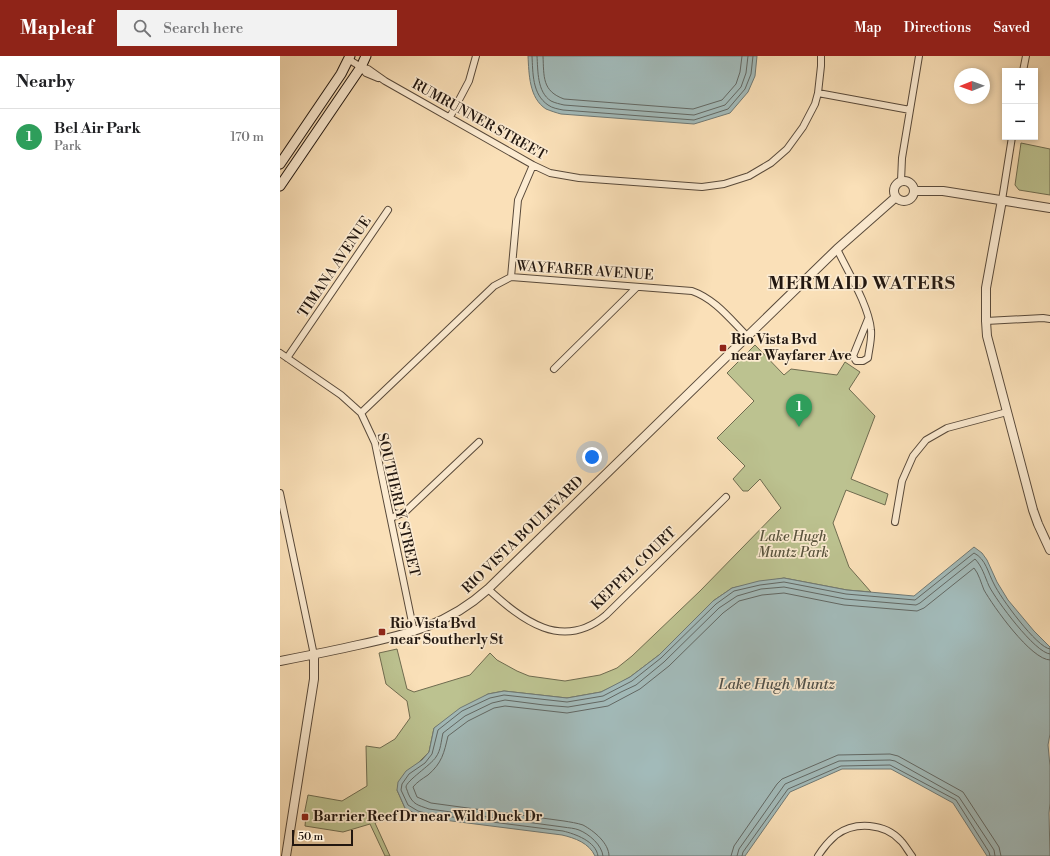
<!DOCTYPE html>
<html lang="en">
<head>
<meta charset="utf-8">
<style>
  body { margin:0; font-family:"Libre Bodoni",serif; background:#f2f2f2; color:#202124 }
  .controls { position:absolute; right:12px; top:12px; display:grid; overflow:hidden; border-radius:0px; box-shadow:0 2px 6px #0003 }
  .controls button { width:36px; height:36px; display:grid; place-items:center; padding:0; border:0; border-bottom:1px solid #e0e0e0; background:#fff; color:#202124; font:20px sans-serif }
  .compass { position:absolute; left:674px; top:12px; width:36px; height:36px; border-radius:50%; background:#fff; box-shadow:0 2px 6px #0003; rotate:269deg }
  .scale { position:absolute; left:12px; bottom:10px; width:61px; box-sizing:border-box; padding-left:4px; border:2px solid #221710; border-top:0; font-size:11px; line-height:14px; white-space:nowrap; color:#221710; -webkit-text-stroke:3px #fcebd1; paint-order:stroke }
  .you { position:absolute; left:312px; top:401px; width:14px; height:14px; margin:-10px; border:3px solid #fff; border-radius:50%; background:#1a73e8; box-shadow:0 0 0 6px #1a73e833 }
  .badge { display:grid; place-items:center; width:26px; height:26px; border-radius:50%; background:#8f2418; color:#fff; font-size:13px; font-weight:700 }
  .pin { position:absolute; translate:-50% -33px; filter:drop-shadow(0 1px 2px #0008) }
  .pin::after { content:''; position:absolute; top:21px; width:14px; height:12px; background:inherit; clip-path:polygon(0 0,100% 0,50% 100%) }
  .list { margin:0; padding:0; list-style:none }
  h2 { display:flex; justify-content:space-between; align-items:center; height:52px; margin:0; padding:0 16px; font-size:17px }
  h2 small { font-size:13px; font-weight:400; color:#757577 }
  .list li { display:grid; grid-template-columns:26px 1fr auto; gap:12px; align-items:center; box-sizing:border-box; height:56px; padding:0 16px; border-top:1px solid #e0e0e0 }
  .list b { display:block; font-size:15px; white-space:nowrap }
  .list p { margin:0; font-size:13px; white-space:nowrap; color:#757577 }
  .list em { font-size:13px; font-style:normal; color:#757577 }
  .icon { flex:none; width:22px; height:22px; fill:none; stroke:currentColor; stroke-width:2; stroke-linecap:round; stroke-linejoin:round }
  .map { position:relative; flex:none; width:770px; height:800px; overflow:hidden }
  header { display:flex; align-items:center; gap:24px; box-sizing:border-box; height:56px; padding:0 20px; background:#8f2418; color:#fff }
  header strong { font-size:19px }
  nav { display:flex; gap:22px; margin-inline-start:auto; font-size:14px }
  .search { width:280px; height:36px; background:#f2f2f2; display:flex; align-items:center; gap:10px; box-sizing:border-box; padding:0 14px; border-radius:0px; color:#757577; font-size:15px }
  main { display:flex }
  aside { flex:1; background:#fff }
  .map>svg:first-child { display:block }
</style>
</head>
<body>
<header>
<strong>Mapleaf</strong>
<div class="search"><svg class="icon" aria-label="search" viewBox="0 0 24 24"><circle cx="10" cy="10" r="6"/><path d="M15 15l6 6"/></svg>Search here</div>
<nav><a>Map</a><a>Directions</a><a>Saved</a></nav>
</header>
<main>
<aside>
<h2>Nearby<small></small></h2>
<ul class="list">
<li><span class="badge" style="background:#2e9e5b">1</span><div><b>Bel Air Park</b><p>Park</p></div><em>170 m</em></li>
</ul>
</aside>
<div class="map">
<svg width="770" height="800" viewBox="0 0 770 800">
  <rect width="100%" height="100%" fill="#fae0b8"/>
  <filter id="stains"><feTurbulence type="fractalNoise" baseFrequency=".005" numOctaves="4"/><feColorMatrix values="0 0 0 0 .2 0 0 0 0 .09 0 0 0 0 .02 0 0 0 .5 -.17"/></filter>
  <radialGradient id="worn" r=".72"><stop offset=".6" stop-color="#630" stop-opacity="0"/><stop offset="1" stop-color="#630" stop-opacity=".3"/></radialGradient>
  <path fill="#bcc290" stroke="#6f6c50" d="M741 87 770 93V139L739 134 735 129Z
    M475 289 504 319 511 313 557 319 565 306 580 316 569 333 595 360 571 423 608 438 605 449 566 434 553 467 569 511 591 536 567 534 504 522 452 532 433 545 379 599 350 621 338 628 321 636 287 642 224 635 208 638 154 672 149 696 135 710 117 734 125 752 112 764H102L95 767 110 800H105L90 768 63 776 25 770 26 759H24L28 739 62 745 87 730 86 690 100 692 115 683 130 662 127 645 106 628 99 597 117 593 127 633 134 636 190 619 210 597 217 604 237 615 249 620 285 625 320 619 337 612 352 600 420 535 501 452 480 423 468 435H463L453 423 465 410 437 382 474 345 447 317Z"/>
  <path fill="#a2bab9" stroke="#6f7975" d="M248 0H477L475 20 468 36 450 57 414 68 281 58C277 57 271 55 266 53 249 42 249 18 248 0Z
    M694 491 702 497 707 504 717 526 728 544 754 575 770 591V678L768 689 770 710V747L769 757 770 800H707L673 747 611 713H562L510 736 465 800H315C309 787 295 782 282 779L148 762 136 758 125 752 117 734 118 726 126 715 142 704 149 696 154 672 180 652 208 638 224 635 287 642 321 636 350 621 379 599 433 545 452 532 479 525 504 522 567 534 634 540Z"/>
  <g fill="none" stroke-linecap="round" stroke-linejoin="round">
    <path stroke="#626864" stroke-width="1" d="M252 0C253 17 252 38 268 49 272 52 278 53 283 54L414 64 448 53 465 33 471 18 473 0
      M257 0C258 15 257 36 271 45 275 47 280 48 284 49L414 59 445 49 461 31 466 17 468 0
      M263 0C264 21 262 35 284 43L413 53 442 44 456 28 460 16 462 0
      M318 800C316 785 295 778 283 775L149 758 138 755 128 749 121 734 122 728 129 718 145 707 152 698 158 674 182 655 210 642 224 639 287 646 323 640 352 625 381 602 436 548 454 535 480 529 504 526 566 538 635 544 694 497C706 503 708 517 714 528 720 541 757 592 770 593
      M323 800C322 789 309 778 299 774 294 772 289 772 283 771L149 753C138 749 133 749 128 737 128 736 126 732 126 731 126 725 151 709 156 701 161 694 161 685 163 677L185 660 212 647 225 644 264 649 288 651 324 645 341 636 356 629 384 606 439 552 457 540 481 533 504 531 565 543 636 549 640 547 695 503C702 510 705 521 709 530 716 544 755 597 770 598
      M329 800C329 787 314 775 303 769 297 767 290 766 284 765L151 747 137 741 133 731C137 726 142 723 148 719 162 707 164 697 168 680L188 665 214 652 225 650 287 657 328 650 360 633 389 610 443 557 459 545 482 539 504 537 564 549 637 555 644 552 694 512C699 518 701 527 704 534 713 550 751 604 770 604
      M451 800 454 790 497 728 502 723 558 699 610 698 618 700 683 736 719 791 721 800
      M457 800 459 793 505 728 559 705 610 704 615 705 679 741 714 794 715 800
      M462 800 463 796 508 733 561 710 610 709 676 744 709 796 710 800"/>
    <g stroke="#58493a" stroke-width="8">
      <path id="minor" d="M68 3 81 11 86 17 98 22
        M81 11 88 13 105 25 253 109 270 117 299 122 422 131 444 128 469 120 491 107 507 93 523 71 535 48 538 37 541 10V0
        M743 15 746 0
        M538 37 630 54
        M170 61 189 25 196 0
        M621 125 622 102 639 0
        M722 144 732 81
        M557 193C568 216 589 250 591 274 592 283 589 293 588 302L583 305H576L573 300 588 263
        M231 221 238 144 253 109
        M706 265 763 262 770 263
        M0 297 61 339 81 357 95 387 134 576
        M7 302 108 154
        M274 313 357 231
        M81 357 214 230 231 221 412 235C435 243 450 263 467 280
        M0 437 34 599
        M111 462 125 456 199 386
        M615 466 622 425 633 400 646 384 667 372 727 356
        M208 533C242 564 282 596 326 559L446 441
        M538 800C543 792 549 785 556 779 575 765 605 767 621 785 625 789 628 795 632 800"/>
    </g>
    <g stroke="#58493a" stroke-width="10">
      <path id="tertiary" d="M614 135a10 10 0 1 1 20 0a10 10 0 1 1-20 0Z
        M635 135H663L770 152
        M722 144 706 232V265L707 280 753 454 758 468 770 494
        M0 605C26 600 52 595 78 589 129 578 168 569 208 533L557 193 616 141
        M6 800 34 623V599"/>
    </g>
    <g stroke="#221710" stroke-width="11">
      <path id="secondary" d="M0 108 61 18 70 0
        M0 130 81 11 86 0"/>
    </g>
    <use href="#minor" stroke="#fcebd1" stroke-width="6"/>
    <use href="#tertiary" stroke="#fcebd1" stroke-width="8"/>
    <use href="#secondary" stroke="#fcebd1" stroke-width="9"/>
  </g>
  <g fill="#8f2418" stroke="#fcebd1" stroke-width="1.5">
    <rect x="439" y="288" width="8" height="8" rx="2"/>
    <rect x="98" y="572" width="8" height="8" rx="2"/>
    <rect x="21" y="757" width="8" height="8" rx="2"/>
  </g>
  <g text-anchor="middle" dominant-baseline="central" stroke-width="3.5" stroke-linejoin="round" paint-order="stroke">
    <g font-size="14" fill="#221710" stroke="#fcebd1">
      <text transform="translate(199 64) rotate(29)">RUMRUNNER STREET</text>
      <text transform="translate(55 211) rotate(-56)">TIMANA AVENUE</text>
      <text transform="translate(305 215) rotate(4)">WAYFARER AVENUE</text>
      <text transform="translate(118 449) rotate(77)">SOUTHERLY STREET</text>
      <text transform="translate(243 479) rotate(-44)">RIO VISTA BOULEVARD</text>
      <text transform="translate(354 513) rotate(-44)">KEPPEL COURT</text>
    </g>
    <g font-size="14" font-weight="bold" fill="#221710" stroke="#fcebd1" text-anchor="start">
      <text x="451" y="284">Rio Vista Bvd<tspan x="451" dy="16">near Wayfarer Ave</tspan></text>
      <text x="110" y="568">Rio Vista Bvd<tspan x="110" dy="16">near Southerly St</tspan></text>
      <text x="33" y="761">Barrier Reef Dr near Wild Duck Dr</text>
    </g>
    <g font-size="14" font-style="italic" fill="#58533d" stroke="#fcebd1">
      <text x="513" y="481">Lake Hugh<tspan x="513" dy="16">Muntz Park</tspan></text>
    </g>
    <g font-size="15" font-style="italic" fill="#4f504b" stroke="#fcebd1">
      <text x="497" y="628">Lake Hugh Muntz</text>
    </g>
    <g font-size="18" font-weight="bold" letter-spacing="1" fill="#221710" stroke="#fcebd1">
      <text x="582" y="227">MERMAID WATERS</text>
    </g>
  </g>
  <rect width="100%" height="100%" filter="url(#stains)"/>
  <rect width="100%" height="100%" fill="url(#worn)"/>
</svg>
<div class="controls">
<button>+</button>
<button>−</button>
</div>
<svg class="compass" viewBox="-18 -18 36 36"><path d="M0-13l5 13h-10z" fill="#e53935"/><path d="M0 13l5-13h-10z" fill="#757577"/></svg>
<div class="scale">50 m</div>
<div class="you"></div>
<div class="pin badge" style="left:519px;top:371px;background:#2e9e5b">1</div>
</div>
</main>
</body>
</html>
